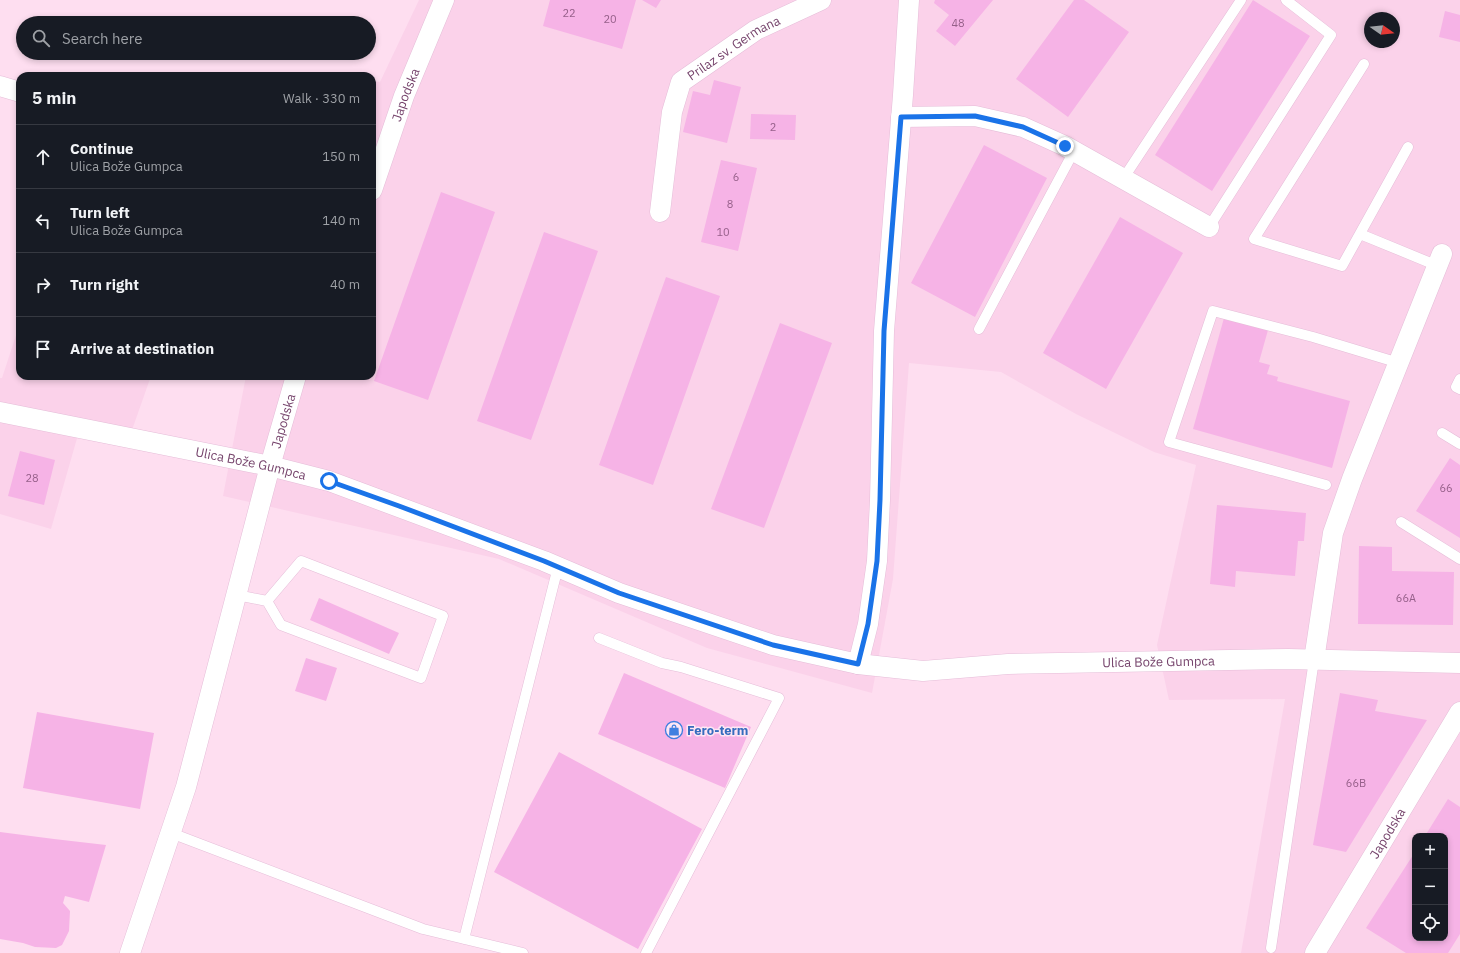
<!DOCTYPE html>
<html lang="en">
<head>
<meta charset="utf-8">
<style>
  body { margin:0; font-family:"IBM Plex Sans",sans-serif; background:#242831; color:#f1f3f6 }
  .controls { position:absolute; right:12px; bottom:12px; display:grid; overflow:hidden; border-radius:8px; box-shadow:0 2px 6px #0003 }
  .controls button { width:36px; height:36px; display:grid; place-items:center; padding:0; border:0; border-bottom:1px solid #363941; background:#171b24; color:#f1f3f6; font:20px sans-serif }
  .compass { position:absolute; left:1364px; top:12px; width:36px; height:36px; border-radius:50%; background:#171b24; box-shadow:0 2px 6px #0003; rotate:104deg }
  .stop { position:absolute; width:12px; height:12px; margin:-9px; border:3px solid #1a73e8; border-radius:50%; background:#fff }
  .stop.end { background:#1a73e8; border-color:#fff; box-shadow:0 1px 4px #0008 }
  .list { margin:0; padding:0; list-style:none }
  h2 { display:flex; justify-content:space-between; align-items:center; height:52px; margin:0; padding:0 16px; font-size:17px }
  h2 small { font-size:13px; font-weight:400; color:#9ea1a6 }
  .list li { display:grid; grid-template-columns:26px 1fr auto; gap:12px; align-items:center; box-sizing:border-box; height:64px; padding:0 16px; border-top:1px solid #363941 }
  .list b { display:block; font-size:15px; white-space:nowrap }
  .list p { margin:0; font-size:13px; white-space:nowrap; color:#9ea1a6 }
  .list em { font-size:13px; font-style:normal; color:#9ea1a6 }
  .icon { flex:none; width:22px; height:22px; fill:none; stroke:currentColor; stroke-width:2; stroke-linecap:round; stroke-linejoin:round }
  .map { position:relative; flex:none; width:1460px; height:953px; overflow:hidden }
  .search { position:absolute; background:#171b24; box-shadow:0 2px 6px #0003; left:16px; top:16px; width:360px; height:44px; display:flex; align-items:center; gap:10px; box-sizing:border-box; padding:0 14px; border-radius:22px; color:#9ea1a6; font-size:15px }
  .panel { position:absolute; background:#171b24; box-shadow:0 2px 6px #0003; left:16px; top:72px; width:360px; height:308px; border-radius:12px }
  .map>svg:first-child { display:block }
</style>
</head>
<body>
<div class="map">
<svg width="1460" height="953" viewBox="0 0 1460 953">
  <rect width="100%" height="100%" fill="#fedef0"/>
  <path fill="#fbd2ea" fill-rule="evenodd" d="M419 0H1460V953H1241L1285 699 1169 700 1157 645 1196 465 1154 452 1076 414 1001 372 909 363 893 579 872 693 707 648 499 559 223 496 246 376H372V81L380 82ZM1370 18H1394V42H1370ZM1415 836H1445V938H1415Z
    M20 323V376H151L132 430 82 421 51 529 0 514V378H2Z"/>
  <path fill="#f6b3e6" d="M550 0H636L622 49 543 26Z
    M642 0H661L656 8Z
    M935 0H993L955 46 936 31 949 15 934 3Z
    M1074 0H1084L1129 32 1068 117 1016 79Z
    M1253 0 1310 36 1212 191 1155 155Z
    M1445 11 1460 15V42L1439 37Z
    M714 80 741 87 727 143 683 132 693 91 710 95Z
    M751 114 796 115 795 140 750 139Z
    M984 145 1047 178 975 317 911 283Z
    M721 160 757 168 738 251 701 242Z
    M441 192 495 212 428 400 374 381Z
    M1120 217 1183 253 1106 389 1043 353Z
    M544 232 598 251 531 440 477 421Z
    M666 277 720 296 653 485 599 465Z
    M1224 318 1268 330 1259 362 1270 365 1267 374 1278 377 1277 381 1350 401 1332 468 1193 429Z
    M780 323 832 343 764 528 711 509Z
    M20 451 55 460 44 505 8 496Z
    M1450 458 1460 465V538L1416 511Z
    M1217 505 1306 513 1304 541H1298L1295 576 1236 571 1235 587 1210 584Z
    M1359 546 1392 547V571L1454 572 1453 625 1358 624Z
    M319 598 399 633 389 654 310 620Z
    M306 658 337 668 326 701 295 691Z
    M624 673 751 727 725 788 598 734Z
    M1340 693 1378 700 1375 711 1427 720 1346 852 1313 845Z
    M37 712 154 733 140 809 23 788Z
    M559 752 702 829 638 949 494 872Z
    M1448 799 1460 807V934L1448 953H1406L1366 928 1415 852V938H1445V836H1425Z
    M0 832 54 839 106 845 89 902 65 896 63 903 70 911 69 931 62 945 56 948 35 947 23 943 0 939Z"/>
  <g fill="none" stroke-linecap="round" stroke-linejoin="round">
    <g stroke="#e5bdd8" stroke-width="11">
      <path id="service" d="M1364 64 1254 239 1342 266 1408 147
        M1123 179 1241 0
        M1209 227 1331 35 1286 0
        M1360 234 1438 266
        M979 329 1074 151
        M1460 379 1456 387 1460 389
        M1442 433 1460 444
        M1326 485 1169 442 1213 311 1313 337 1399 363
        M1401 522 1460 559
        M301 561 443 616 421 678 281 625 267 601Z
        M237 595 267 601
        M599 638 662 663 681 667 779 698 646 953
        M171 833 423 929 523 953
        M464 939 558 567
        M1271 948 1314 660"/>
    </g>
    <g stroke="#e5bdd8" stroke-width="21">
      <g id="minor">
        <path d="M0 86 20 92"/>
        <path d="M901 117 975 116 1023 127 1065 146 1209 227"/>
        <path id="s1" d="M372 190 404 96 444 0"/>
        <path id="s2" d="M660 212 672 112 681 82 756 30 821 0"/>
        <path id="s3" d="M0 412 270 466 329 481 544 561 619 593 773 645 858 664 923 671 1008 664 1288 659 1460 663"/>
        <path d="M1314 660 1333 533 1352 479 1442 254"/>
        <path d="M858 664 868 624 877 561 880 500 884 331 903 95 909 0"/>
        <path id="s4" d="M130 953 186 787 270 466 296 376"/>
        <path id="s5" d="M1315 953 1460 712"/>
      </g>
    </g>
    <use href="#service" stroke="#fff" stroke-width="10"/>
    <use href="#minor" stroke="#fff" stroke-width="20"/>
  </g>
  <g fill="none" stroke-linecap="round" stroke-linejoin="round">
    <path stroke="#1a73e8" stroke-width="5" d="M329 481 399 506 544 561 619 593 773 645 858 664 868 624 877 561 880 500 884 331 901 117 975 116 1023 127 1065 146"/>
  </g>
  <defs>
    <g id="shop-ring" transform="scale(0.9)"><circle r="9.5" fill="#ffe6f4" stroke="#3f7fe0" stroke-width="1.5"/><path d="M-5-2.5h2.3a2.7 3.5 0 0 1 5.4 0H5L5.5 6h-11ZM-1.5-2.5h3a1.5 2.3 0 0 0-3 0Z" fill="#3f7fe0"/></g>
  </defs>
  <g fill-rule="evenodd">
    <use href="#shop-ring" x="674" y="730"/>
  </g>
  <g text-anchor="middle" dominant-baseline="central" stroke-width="3" stroke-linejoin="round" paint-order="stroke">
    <g font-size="11" fill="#96608a">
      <text x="569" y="13">22</text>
      <text x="610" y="19">20</text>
      <text x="958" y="23">48</text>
      <text x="773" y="127">2</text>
      <text x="736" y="177">6</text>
      <text x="730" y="204">8</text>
      <text x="723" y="232">10</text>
      <text x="32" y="478">28</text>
      <text x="1446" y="488">66</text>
      <text x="1406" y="598">66A</text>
      <text x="1356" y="783">66B</text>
    </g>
    <g font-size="13" fill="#76446c" stroke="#ffe6f4">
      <text stroke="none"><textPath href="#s2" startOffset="195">Prilaz sv. Germana</textPath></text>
      <text stroke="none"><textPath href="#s1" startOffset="101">Japodska</textPath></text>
      <text stroke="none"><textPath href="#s4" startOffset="554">Japodska</textPath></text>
      <text stroke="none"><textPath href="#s3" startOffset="256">Ulica Bože Gumpca</textPath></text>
      <text stroke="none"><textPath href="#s3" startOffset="1198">Ulica Bože Gumpca</textPath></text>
      <text stroke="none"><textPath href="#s5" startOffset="140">Japodska</textPath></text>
    </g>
    <g font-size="13" font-weight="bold" fill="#366cbe" stroke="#ffe6f4" text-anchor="start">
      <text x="687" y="730">Fero-term</text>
    </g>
  </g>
</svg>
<div class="controls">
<button>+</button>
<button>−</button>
<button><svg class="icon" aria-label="locate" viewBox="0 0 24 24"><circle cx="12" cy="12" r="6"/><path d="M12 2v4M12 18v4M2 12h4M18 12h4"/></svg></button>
</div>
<svg class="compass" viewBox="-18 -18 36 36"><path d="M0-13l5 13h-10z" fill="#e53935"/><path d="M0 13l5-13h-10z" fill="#9ea1a6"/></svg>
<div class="stop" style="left:329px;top:481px"></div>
<div class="stop end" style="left:1065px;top:146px"></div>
<div class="search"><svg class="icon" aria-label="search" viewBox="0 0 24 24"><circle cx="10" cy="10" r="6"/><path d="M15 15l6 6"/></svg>Search here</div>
<section class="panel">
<h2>5 min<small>Walk · 330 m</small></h2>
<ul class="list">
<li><svg class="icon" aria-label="ahead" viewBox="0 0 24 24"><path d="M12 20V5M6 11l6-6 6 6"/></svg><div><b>Continue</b><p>Ulica Bože Gumpca</p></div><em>150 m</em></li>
<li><svg class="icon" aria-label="left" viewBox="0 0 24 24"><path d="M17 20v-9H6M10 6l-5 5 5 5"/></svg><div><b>Turn left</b><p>Ulica Bože Gumpca</p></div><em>140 m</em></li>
<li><svg class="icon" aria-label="right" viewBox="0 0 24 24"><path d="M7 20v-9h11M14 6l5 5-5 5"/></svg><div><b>Turn right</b></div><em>40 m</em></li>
<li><svg class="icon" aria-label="arrive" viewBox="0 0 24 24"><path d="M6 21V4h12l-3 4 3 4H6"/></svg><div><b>Arrive at destination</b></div></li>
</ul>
</section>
</div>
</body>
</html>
